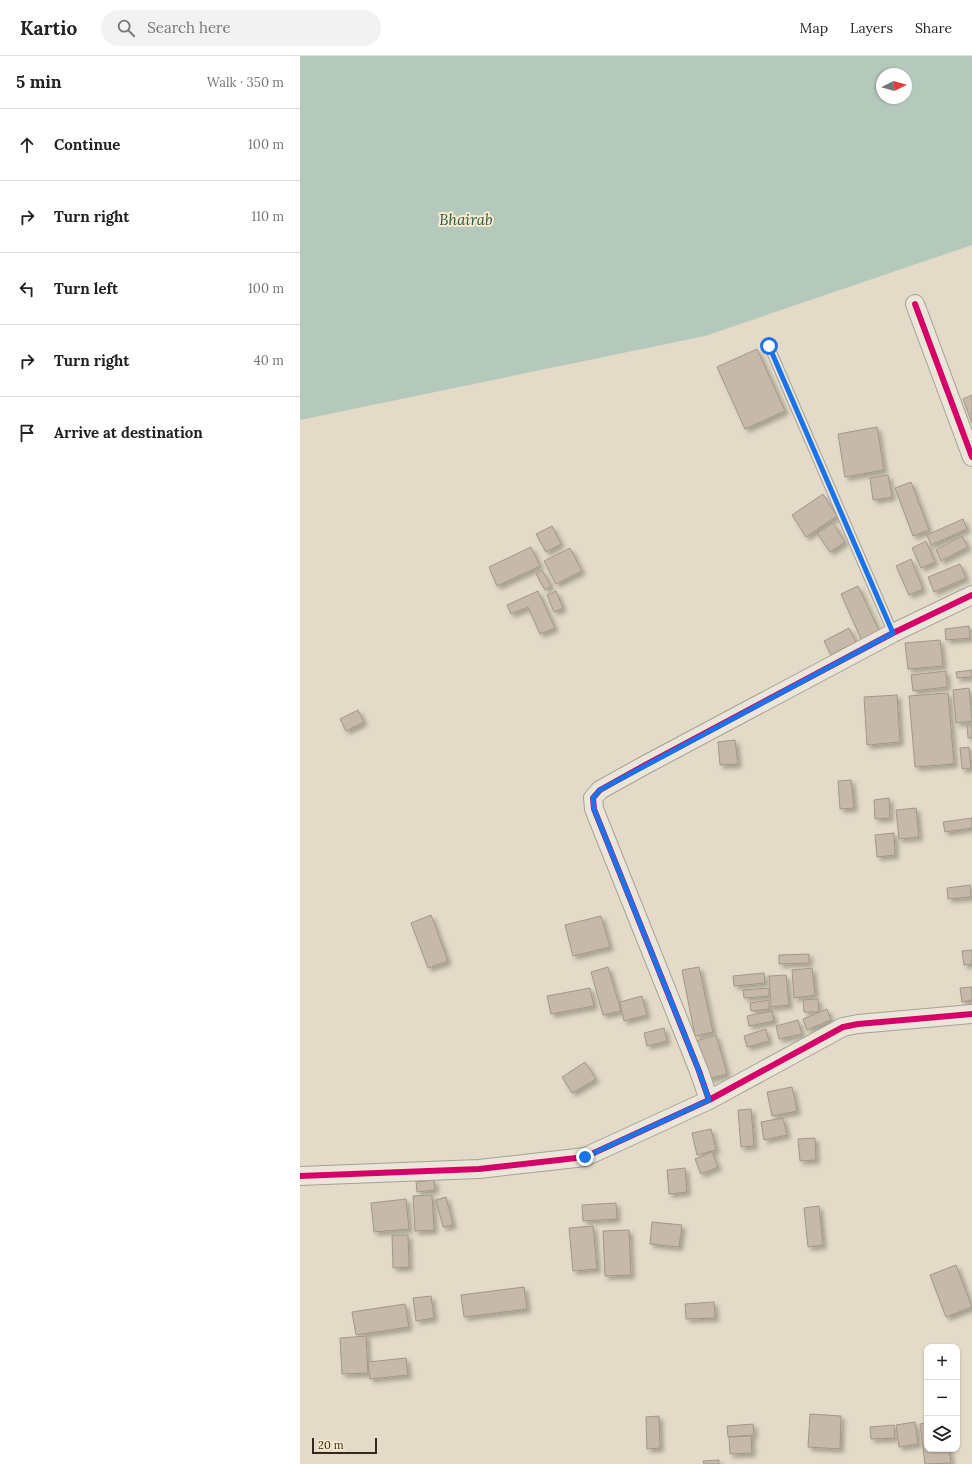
<!DOCTYPE html>
<html lang="en">
<head>
<meta charset="utf-8">
<style>
  body { margin:0; font-family:Lora,serif; background:#f2f2f2; color:#222 }
  .controls { position:absolute; right:12px; bottom:12px; display:grid; overflow:hidden; border-radius:8px; box-shadow:0 1px 3px #0004 }
  .controls button { width:36px; height:36px; display:grid; place-items:center; padding:0; border:0; border-bottom:1px solid #e0e0e0; background:#fff; color:#222; font:20px sans-serif }
  .compass { position:absolute; left:576px; top:12px; width:36px; height:36px; border-radius:50%; background:#fff; box-shadow:0 1px 3px #0004; rotate:85deg }
  .scale { position:absolute; left:12px; bottom:10px; width:65px; box-sizing:border-box; padding-left:4px; border:2px solid #36281a; border-top:0; font-size:11px; line-height:14px; white-space:nowrap; color:#36281a; -webkit-text-stroke:3px #f7ebcb; paint-order:stroke }
  .stop { position:absolute; width:12px; height:12px; margin:-9px; border:3px solid #1a73e8; border-radius:50%; background:#fff }
  .stop.end { background:#1a73e8; border-color:#fff; box-shadow:0 1px 4px #0008 }
  .list { margin:0; padding:0; list-style:none }
  h2 { display:flex; justify-content:space-between; align-items:center; height:52px; margin:0; padding:0 16px; font-size:17px }
  h2 small { font-size:13px; font-weight:400; color:#767676 }
  .list li { display:grid; grid-template-columns:26px 1fr auto; gap:12px; align-items:center; box-sizing:border-box; height:72px; padding:0 16px; border-top:1px solid #e0e0e0 }
  .list b { display:block; font-size:15px; white-space:nowrap }
  .list em { font-size:13px; font-style:normal; color:#767676 }
  .icon { flex:none; width:22px; height:22px; fill:none; stroke:currentColor; stroke-width:2; stroke-linecap:round; stroke-linejoin:round }
  .map { position:relative; flex:none; width:672px; height:1408px; overflow:hidden }
  header { display:flex; align-items:center; gap:24px; box-sizing:border-box; height:56px; padding:0 20px; background:#fff; border-bottom:1px solid #e0e0e0 }
  header strong { font-size:19px }
  nav { display:flex; gap:22px; margin-inline-start:auto; font-size:14px }
  .search { width:280px; height:36px; background:#f2f2f2; display:flex; align-items:center; gap:10px; box-sizing:border-box; padding:0 14px; border-radius:22px; color:#767676; font-size:15px }
  main { display:flex }
  aside { flex:1; background:#fff }
  .map>svg:first-child { display:block }
</style>
</head>
<body>
<header>
<strong>Kartio</strong>
<div class="search"><svg class="icon" aria-label="search" viewBox="0 0 24 24"><circle cx="10" cy="10" r="6"/><path d="M15 15l6 6"/></svg>Search here</div>
<nav><a>Map</a><a>Layers</a><a>Share</a></nav>
</header>
<main>
<aside>
<h2>5 min<small>Walk · 350 m</small></h2>
<ul class="list">
<li><svg class="icon" aria-label="ahead" viewBox="0 0 24 24"><path d="M12 20V5M6 11l6-6 6 6"/></svg><div><b>Continue</b></div><em>100 m</em></li>
<li><svg class="icon" aria-label="right" viewBox="0 0 24 24"><path d="M7 20v-9h11M14 6l5 5-5 5"/></svg><div><b>Turn right</b></div><em>110 m</em></li>
<li><svg class="icon" aria-label="left" viewBox="0 0 24 24"><path d="M17 20v-9H6M10 6l-5 5 5 5"/></svg><div><b>Turn left</b></div><em>100 m</em></li>
<li><svg class="icon" aria-label="right" viewBox="0 0 24 24"><path d="M7 20v-9h11M14 6l5 5-5 5"/></svg><div><b>Turn right</b></div><em>40 m</em></li>
<li><svg class="icon" aria-label="arrive" viewBox="0 0 24 24"><path d="M6 21V4h12l-3 4 3 4H6"/></svg><div><b>Arrive at destination</b></div></li>
</ul>
</aside>
<div class="map">
<svg width="672" height="1408" viewBox="0 0 672 1408">
  <defs>
    <filter id="shadow"><feDropShadow dx="3.5" dy="3.5" stdDeviation="2" flood-color="#0004"/></filter>
  </defs>
  <rect width="100%" height="100%" fill="#e3dbc8"/>
  <path fill="#b4c8bc" fill-rule="evenodd" d="M0 0H672V189L405 280 0 364ZM582 18H606V42H582Z"/>
  <path fill="#c7b9a9" stroke="#a39688" filter="url(#shadow)" d="M457 293 485 355 445 373 417 311Z
    M672 339V367L663 343Z
    M577 371 584 414 545 421 538 378Z
    M588 419 592 441 573 444 570 422Z
    M611 426 629 474 613 480 595 432Z
    M523 438 537 460 506 481 492 459Z
    M663 463 667 473 631 489 627 479Z
    M533 467 545 486 530 496 517 477Z
    M252 470 261 488 246 496 236 478Z
    M662 480 668 491 641 505 636 494Z
    M626 485 635 506 621 512 612 492Z
    M231 491 240 510 197 530 189 511Z
    M270 492 282 515 256 528 244 505Z
    M611 503 623 533 609 539 596 510Z
    M660 508 666 522 634 536 628 521Z
    M242 514 251 530 245 534 236 518Z
    M558 530 580 577 562 585 541 538Z
    M238 535 255 572 240 578 228 551 211 558 207 549Z
    M256 535 263 552 254 556 247 539Z
    M669 570 670 582 646 584 645 573Z
    M549 572 556 586 531 599 524 585Z
    M640 584 643 610 608 613 605 587Z
    M672 614V621L657 622 656 616Z
    M646 615 647 631 613 635 611 619Z
    M669 632 672 665 656 667 653 634Z
    M648 637 654 708 615 711 609 640Z
    M597 639 600 686 567 689 564 641Z
    M58 654 64 666 46 675 40 663Z
    M667 669H672V682H668Z
    M435 684 438 708 420 709 418 686Z
    M669 691 671 712 662 713 660 692Z
    M551 724 554 752 540 753 538 725Z
    M589 742 590 762 575 763 574 744Z
    M616 752 619 781 599 783 596 754Z
    M672 762V772L645 776 643 766Z
    M594 777 595 799 577 801 575 779Z
    M670 829 671 841 648 843 647 832Z
    M131 859 148 905 128 912 111 867Z
    M301 860 310 891 273 900 265 869Z
    M672 894V908L664 909 662 895Z
    M509 898V907L479 908V899Z
    M308 911 321 955 303 959 291 916Z
    M399 911 413 976 395 980 382 914Z
    M512 912 515 939 494 942 492 914Z
    M464 917 465 927 434 930 433 920Z
    M486 919 489 949 471 951 469 920Z
    M672 931V944L662 946 660 932Z
    M290 932 294 950 251 958 247 940Z
    M469 932V940L444 942 443 934Z
    M342 940 347 959 324 965 320 946Z
    M518 943 519 956H504L503 944Z
    M469 944V953L451 955 450 947Z
    M527 953 531 964 507 974 503 963Z
    M472 955 474 965 449 970 447 960Z
    M498 964 502 978 479 983 476 970Z
    M364 972 367 985 347 990 344 977Z
    M466 973 469 985 447 991 444 980Z
    M416 979 427 1018 408 1023 396 985Z
    M285 1006 296 1023 272 1037 262 1021Z
    M492 1031 497 1055 472 1060 467 1036Z
    M451 1053 454 1090 441 1091 438 1054Z
    M483 1062 487 1079 464 1084 461 1066Z
    M411 1073 416 1094 397 1099 392 1077Z
    M515 1082 516 1104 500 1105 498 1083Z
    M412 1096 418 1111 401 1118 395 1103Z
    M385 1112 387 1136 369 1138 367 1114Z
    M134 1124 135 1134 117 1136 116 1126Z
    M132 1139 134 1174 115 1175 113 1140Z
    M146 1141 153 1169 143 1171 136 1144Z
    M106 1143 109 1173 74 1176 71 1147Z
    M316 1147 317 1163 283 1165 282 1149Z
    M519 1150 523 1189 508 1191 504 1152Z
    M352 1166 382 1169 379 1191 350 1188Z
    M293 1170 297 1213 273 1215 269 1172Z
    M329 1174 331 1219 305 1220 303 1175Z
    M92 1179H108L109 1211 93 1212Z
    M656 1209 672 1251 646 1261 630 1219Z
    M224 1231 227 1253 164 1261 161 1239Z
    M131 1240 134 1262 116 1265 113 1242Z
    M414 1246 415 1262 386 1263 385 1248Z
    M105 1248 109 1271 56 1279 52 1256Z
    M66 1280 68 1317 42 1318 40 1282Z
    M106 1302 108 1319 70 1323 68 1306Z
    M510 1358 541 1360 540 1393 508 1391Z
    M359 1360 360 1392 347 1393 346 1361Z
    M615 1366 618 1388 599 1391 596 1369Z
    M627 1367V1393H649L651 1407 625 1408 620 1368Z
    M453 1368 454 1379 428 1381 427 1370Z
    M594 1369 595 1382 571 1383 570 1371Z
    M451 1380 452 1397 430 1398 429 1381Z
    M419 1404V1408H404L403 1405Z"/>
  <g fill="none" stroke-linecap="round" stroke-linejoin="round">
    <g stroke="#a8a092" stroke-width="11">
      <path id="service" d="M469 290 593 577"/>
    </g>
    <g stroke="#a8a092" stroke-width="20">
      <path id="minor" d="M615 248 672 401
        M409 1044 399 1015 294 753 293 742 300 734 345 709 593 577 672 539
        M0 1120 179 1113 285 1101 409 1044 543 971 558 968 672 958"/>
    </g>
    <use href="#service" stroke="#ebe6da" stroke-width="9"/>
    <use href="#minor" stroke="#ebe6da" stroke-width="18"/>
    <g stroke="#f7ebcb" stroke-width="8">
      <path id="cycleway" d="M615 248 672 401
        M409 1044 399 1015 294 753 293 742 300 734 345 709 593 577 672 539
        M0 1120 179 1113 285 1101 409 1044 543 971 558 968 672 958"/>
    </g>
    <use href="#cycleway" stroke="#d6006c" stroke-width="6"/>
  </g>
  <g fill="none" stroke-linecap="round" stroke-linejoin="round">
    <path stroke="#1a73e8" stroke-width="5" d="M285 1101 409 1044 399 1015 294 753 293 742 300 734 593 577 469 290"/>
  </g>
  <g text-anchor="middle" dominant-baseline="central" stroke-width="4" stroke-linejoin="round" paint-order="stroke">
    <g font-size="15" font-style="italic" fill="#295654" stroke="#f7ebcb">
      <text x="166" y="163">Bhairab</text>
    </g>
  </g>
</svg>
<div class="controls">
<button>+</button>
<button>−</button>
<button><svg class="icon" aria-label="layers" viewBox="0 0 24 24"><path d="M12 4l9 5-9 5-9-5zM3 14l9 5 9-5"/></svg></button>
</div>
<svg class="compass" viewBox="-18 -18 36 36"><path d="M0-13l5 13h-10z" fill="#e53935"/><path d="M0 13l5-13h-10z" fill="#767676"/></svg>
<div class="scale">20 m</div>
<div class="stop" style="left:469px;top:290px"></div>
<div class="stop end" style="left:285px;top:1101px"></div>
</div>
</main>
</body>
</html>
